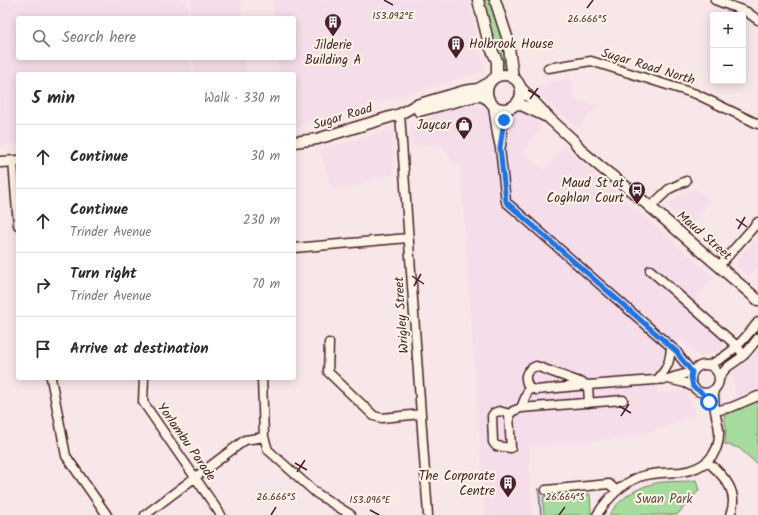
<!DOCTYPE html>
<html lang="en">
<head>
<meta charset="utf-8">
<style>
  body { margin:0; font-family:Kalam,sans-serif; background:#f2f2f3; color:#2b2b33 }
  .controls { position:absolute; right:12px; top:12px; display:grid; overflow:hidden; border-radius:4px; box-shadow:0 2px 10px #0003 }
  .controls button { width:36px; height:36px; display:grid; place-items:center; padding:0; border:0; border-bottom:1px solid #e1e1e2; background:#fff; color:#2b2b33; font:20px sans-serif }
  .stop { position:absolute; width:12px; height:12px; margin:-9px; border:3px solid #1a73e8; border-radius:50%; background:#fff }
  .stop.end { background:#1a73e8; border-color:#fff; box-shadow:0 1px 4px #0008 }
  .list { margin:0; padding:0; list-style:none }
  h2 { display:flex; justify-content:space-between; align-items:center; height:52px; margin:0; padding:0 16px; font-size:17px }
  h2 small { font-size:13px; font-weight:400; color:#7c7c81 }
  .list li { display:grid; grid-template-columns:26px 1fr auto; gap:12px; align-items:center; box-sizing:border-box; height:64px; padding:0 16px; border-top:1px solid #e1e1e2 }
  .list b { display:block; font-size:15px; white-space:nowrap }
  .list p { margin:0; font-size:13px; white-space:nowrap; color:#7c7c81 }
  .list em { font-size:13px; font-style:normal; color:#7c7c81 }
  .icon { flex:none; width:22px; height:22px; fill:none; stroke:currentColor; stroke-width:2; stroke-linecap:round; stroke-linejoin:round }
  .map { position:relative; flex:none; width:758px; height:515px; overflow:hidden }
  .search { position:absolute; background:#fff; box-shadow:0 2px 10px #0003; left:16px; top:16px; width:280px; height:44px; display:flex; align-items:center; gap:10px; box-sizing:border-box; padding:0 14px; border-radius:4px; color:#7c7c81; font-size:15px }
  .panel { position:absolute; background:#fff; box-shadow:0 2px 10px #0003; left:16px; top:72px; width:280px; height:308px; border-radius:4px }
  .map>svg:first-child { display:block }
</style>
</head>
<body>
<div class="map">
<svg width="758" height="515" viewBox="0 0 758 515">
  <rect width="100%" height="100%" fill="#f8e7e8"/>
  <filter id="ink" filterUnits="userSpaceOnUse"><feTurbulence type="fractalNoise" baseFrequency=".025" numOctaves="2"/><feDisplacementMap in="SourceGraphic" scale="8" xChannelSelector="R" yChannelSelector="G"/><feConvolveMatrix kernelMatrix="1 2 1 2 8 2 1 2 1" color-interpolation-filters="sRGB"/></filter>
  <g filter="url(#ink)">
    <path fill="#f5ddea" d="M0 0H187L188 18H18V58H190L191 74H18V144L0 146Z
      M190 0H241L242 18H191Z
      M273 0H470L475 33 485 71 298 127H294V74H279L278 58H294V18H274Z
      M193 58H244L245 74H194Z
      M570 77 574 98 597 106 578 128 536 92 538 86Z
      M472 104 477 105 481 108 526 112 542 127 522 151 544 170 564 146 714 278 692 303 732 336 719 350 707 355 700 357 678 338 663 354 662 364 656 370 658 393 684 391 687 393 695 415 635 437 531 446 529 451 532 515H485L460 165H453V162L442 144 413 146 411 128 415 121Z
      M385 131 392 132 393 174 350 187 332 190 320 150Z
      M696 188 711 201 691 226 670 209V204L678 196Z
      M754 240 758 244V266L749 276 738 267 737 259Z
      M758 350V391L736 401 732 372 737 367 747 363Z"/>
    <path fill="#a6db9e" stroke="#787d64" d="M481 0H493L503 39 507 69 504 71 501 70 492 43Z
      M758 401V465L739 448 725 444 726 428 724 415Z
      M696 480 699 490 677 515H609C621 496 642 484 664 482 675 481 686 482 696 480Z
      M590 494 591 512 590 515H544L543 497Z"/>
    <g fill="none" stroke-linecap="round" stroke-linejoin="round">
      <path stroke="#72809d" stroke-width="2" d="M539 489 541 515"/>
      <g stroke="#4a1f2b" stroke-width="11">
        <path id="minor" d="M715 0 747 12 758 20
          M548 68 591 61 696 94 758 124
          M493 106 497 134 500 148 506 202 677 352 680 357 692 372
          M400 114 428 515
          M501 146 503 121 508 108
          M13 161 18 225
          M650 207 669 189 686 181
          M294 248 408 238
          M719 266 758 222
          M650 270 738 347 743 355
          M329 343 328 372 374 416 382 418 421 414
          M691 379a14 14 0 1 1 28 0a14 14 0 1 1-28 0Z
          M709 365C731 355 743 341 758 322
          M51 378 66 456 107 515
          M144 378 143 402 221 515
          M262 378 264 437 268 450 316 493 351 515
          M668 379 677 376 692 372
          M719 379C726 364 733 365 744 355 749 350 753 344 758 338
          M657 380C667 369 670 362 671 347
          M589 403 588 385 536 366C524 371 524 378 529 388L536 390 588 385 668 379 685 383 693 387
          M521 408 623 400
          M715 411 732 407 758 396
          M510 414 499 411 494 413 492 416 493 442 496 446 511 448 509 415 513 411 521 408 529 388
          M708 462C724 476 740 492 730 515
          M546 490 609 484 617 491
          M145 515 245 440 264 437
          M597 515C607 499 622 484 639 477 653 472 667 473 681 472 703 469 720 456 719 432 719 425 716 418 715 411 714 404 715 398 713 390"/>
      </g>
      <g stroke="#4a1f2b" stroke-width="13">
        <path id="major" d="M478 0 489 44 497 61V76
          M495 0 508 40 513 78
          M487 92a17 17 0 1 1 34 0a17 17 0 1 1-34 0Z
          M520 87 550 119 572 139 583 152 603 169 634 193 758 300
          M517 103 545 116
          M419 111 476 96H482L489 100
          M294 142 317 139 400 114 416 105 464 91 478 89 489 83
          M0 162 18 161"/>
      </g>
      <use href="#minor" stroke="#fcf5e5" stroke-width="8"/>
      <use href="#major" stroke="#fcf5e5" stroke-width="10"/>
    </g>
  </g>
  <g fill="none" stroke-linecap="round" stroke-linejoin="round" filter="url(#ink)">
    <path stroke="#1a73e8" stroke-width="5" d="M504 120 500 148 506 202 677 352 680 357 692 372 691 377 693 387 701 392 709 402"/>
  </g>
  <path fill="none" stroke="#4a1f2b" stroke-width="1.5" d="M384 0 393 5M587 8 593 0M528 90 540 97M530 99 538 88M736 219 747 227M738 229 745 217M412 276 424 284M414 286 421 274M619 406 631 413M621 416 629 404M295 463 307 470M297 472 305 460M370 510 379 515M271 515 276 507M559 515 565 507"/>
  <defs>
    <g id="building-pin" transform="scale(0.9)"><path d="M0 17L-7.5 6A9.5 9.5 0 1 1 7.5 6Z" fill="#4a1f2b" stroke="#fcf5e5"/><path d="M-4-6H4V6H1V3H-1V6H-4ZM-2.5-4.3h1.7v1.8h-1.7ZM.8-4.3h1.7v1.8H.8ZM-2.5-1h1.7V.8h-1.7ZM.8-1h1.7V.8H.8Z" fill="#fff"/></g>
    <g id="shop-pin" transform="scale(0.9)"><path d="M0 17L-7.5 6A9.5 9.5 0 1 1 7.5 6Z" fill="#4a1f2b" stroke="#fcf5e5"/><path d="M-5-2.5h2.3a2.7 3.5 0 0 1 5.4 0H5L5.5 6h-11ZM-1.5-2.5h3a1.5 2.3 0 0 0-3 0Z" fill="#fff"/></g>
    <g id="bus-pin" transform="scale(0.9)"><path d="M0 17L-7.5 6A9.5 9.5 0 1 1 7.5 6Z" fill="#4a1f2b" stroke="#fcf5e5"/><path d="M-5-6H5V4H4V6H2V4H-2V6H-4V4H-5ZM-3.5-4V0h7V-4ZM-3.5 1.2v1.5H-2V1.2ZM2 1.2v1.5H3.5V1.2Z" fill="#fff"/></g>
  </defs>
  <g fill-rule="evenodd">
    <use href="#building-pin" x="333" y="22"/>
    <use href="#building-pin" x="456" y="44"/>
    <use href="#shop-pin" x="464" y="125"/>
    <use href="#bus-pin" x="637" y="190"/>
    <use href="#building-pin" x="508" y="483"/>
  </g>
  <g text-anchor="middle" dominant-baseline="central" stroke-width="4" stroke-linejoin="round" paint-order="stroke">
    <g font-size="13" fill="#4a1f2b" stroke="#fcf5e5" text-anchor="end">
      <text x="469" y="44" text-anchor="start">Holbrook House</text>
      <text x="333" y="45" text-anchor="middle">Jilderie<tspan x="333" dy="15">Building A</tspan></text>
      <text x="451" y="125">Jaycar</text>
      <text x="624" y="183">Maud St at<tspan x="624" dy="15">Coghlan Court</tspan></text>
      <text x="495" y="476">The Corporate<tspan x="495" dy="15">Centre</tspan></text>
    </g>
    <g font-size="13" fill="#4a1f2b" stroke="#fcf5e5">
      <text transform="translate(648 67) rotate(17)">Sugar Road North</text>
      <text transform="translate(343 117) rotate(-17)">Sugar Road</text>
      <text transform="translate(704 236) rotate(41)">Maud Street</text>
      <text transform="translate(402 315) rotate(-94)">Wrigley Street</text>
      <text transform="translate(186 442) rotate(55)">Yorlambu Parade</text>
    </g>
    <g font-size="13" fill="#614e48" stroke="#fcf5e5">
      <text x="664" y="499">Swan Park</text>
    </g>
  </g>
  <g font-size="10" text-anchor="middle" fill="#4a1f2b" stroke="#fcf5e5" stroke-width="4" stroke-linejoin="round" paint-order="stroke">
    <text x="393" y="19">153.092°E</text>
    <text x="587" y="22">26.666°S</text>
    <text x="276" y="500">26.666°S</text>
    <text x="565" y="500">26.664°S</text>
    <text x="370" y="503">153.096°E</text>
  </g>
</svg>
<div class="controls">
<button>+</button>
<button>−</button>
</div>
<div class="stop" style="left:709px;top:402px"></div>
<div class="stop end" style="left:504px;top:120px"></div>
<div class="search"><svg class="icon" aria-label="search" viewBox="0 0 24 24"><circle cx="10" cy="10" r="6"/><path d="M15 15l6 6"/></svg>Search here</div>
<section class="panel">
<h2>5 min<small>Walk · 330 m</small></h2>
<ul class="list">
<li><svg class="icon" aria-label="ahead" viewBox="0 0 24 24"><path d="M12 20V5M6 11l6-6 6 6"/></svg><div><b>Continue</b></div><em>30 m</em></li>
<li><svg class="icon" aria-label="ahead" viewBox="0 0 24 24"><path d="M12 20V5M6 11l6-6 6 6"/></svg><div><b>Continue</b><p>Trinder Avenue</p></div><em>230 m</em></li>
<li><svg class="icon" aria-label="right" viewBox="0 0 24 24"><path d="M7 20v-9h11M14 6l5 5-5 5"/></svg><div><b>Turn right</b><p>Trinder Avenue</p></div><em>70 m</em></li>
<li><svg class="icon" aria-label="arrive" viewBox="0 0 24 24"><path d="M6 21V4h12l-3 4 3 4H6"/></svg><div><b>Arrive at destination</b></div></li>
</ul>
</section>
</div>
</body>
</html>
